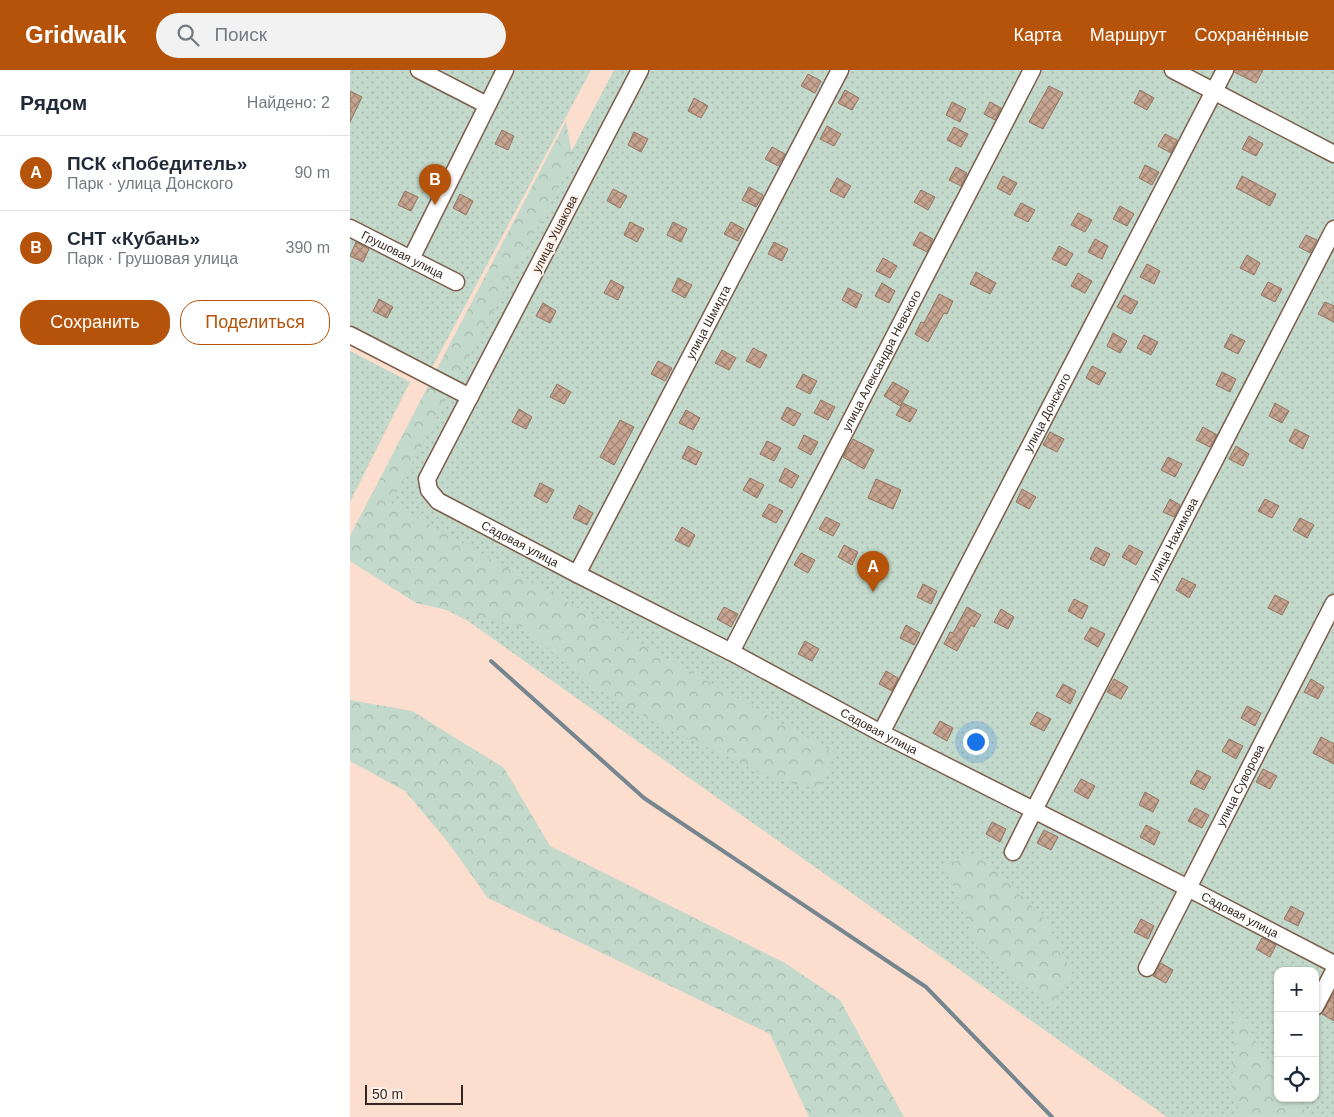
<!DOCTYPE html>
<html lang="ru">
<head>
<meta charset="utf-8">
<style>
  body { margin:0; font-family:Helvetica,sans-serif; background:#f2f2f3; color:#1f2937 }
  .controls { position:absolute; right:15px; bottom:15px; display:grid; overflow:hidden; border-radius:10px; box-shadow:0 1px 4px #0004 }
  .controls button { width:45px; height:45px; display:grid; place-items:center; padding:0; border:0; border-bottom:1px solid #e0e1e3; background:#fff; color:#1f2937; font:25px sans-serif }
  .scale { position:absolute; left:15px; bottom:12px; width:98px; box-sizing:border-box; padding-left:5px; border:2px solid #352820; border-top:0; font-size:14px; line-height:18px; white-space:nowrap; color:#352820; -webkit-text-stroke:4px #feefe7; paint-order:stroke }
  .you { position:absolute; left:625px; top:671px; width:18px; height:18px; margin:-12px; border:4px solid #fff; border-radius:50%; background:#1a73e8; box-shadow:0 0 0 8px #1a73e833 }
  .badge { display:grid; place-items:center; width:32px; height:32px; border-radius:50%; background:#b45309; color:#fff; font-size:16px; font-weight:700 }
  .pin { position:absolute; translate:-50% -41px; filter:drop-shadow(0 1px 2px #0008) }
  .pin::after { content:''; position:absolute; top:26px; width:18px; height:15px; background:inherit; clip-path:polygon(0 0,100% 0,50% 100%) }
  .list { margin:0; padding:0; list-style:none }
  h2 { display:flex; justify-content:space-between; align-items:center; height:65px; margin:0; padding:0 20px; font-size:21px }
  h2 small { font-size:16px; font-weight:400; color:#747a83 }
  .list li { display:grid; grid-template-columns:32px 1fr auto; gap:15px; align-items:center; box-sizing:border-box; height:75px; padding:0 20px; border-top:1px solid #e0e1e3 }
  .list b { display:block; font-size:19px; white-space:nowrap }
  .list p { margin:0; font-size:16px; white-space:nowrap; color:#747a83 }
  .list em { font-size:16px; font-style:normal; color:#747a83 }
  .actions { display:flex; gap:10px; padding:15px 20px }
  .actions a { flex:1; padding:11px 0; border:1px solid #b45309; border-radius:20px; text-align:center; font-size:18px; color:#b45309 }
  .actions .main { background:#b45309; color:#fff }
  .icon { flex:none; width:28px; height:28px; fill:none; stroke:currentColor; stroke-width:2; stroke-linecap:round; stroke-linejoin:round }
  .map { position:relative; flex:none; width:984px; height:1047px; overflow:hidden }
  header { display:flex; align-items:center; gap:30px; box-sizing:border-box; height:70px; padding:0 25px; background:#b45309; color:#fff }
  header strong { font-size:24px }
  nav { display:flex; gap:28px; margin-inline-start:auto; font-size:18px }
  .search { width:350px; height:45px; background:#f2f2f3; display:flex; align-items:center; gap:12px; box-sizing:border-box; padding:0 18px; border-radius:28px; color:#747a83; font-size:19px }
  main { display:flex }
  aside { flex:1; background:#fff }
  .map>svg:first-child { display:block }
</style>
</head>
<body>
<header>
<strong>Gridwalk</strong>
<div class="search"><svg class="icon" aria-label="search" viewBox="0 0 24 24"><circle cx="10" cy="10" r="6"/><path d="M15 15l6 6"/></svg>Поиск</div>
<nav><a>Карта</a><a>Маршрут</a><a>Сохранённые</a></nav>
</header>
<main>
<aside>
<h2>Рядом<small>Найдено: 2</small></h2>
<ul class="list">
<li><span class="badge">A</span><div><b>ПСК «Победитель»</b><p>Парк · улица Донского</p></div><em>90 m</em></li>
<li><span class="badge">B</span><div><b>СНТ «Кубань»</b><p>Парк · Грушовая улица</p></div><em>390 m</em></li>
</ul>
<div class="actions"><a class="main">Сохранить</a><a>Поделиться</a></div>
</aside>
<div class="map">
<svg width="984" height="1047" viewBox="0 0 984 1047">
  <defs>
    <pattern id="grass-dots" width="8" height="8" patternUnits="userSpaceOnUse" patternTransform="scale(1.25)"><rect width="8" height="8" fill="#c2d9cb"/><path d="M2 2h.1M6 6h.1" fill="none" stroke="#a7baae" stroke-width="1.8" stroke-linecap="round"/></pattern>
    <pattern id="forest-crowns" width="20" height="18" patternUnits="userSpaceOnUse" patternTransform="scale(1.25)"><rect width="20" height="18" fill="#c2d9cb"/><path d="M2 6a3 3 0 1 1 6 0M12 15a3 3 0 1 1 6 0" fill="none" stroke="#a7baae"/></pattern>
    <pattern id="building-cross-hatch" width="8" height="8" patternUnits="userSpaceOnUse" patternTransform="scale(1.25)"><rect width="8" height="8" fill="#c7a491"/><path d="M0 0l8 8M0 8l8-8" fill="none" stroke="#a28676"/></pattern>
  </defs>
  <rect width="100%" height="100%" fill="#fcdece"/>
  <path fill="url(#grass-dots)" fill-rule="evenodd" d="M0 0H241L76 309 0 271Z
    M264 0H984V1047H817L118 551 5 494ZM928 901H965V1028H928Z
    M0 281 60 312 0 432Z"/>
  <path fill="url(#forest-crowns)" d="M216 51 223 91 41 433 485 683 469 719 427 710 314 657 238 614 174 557 66 533 0 491V466Z
    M0 630 62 641 154 698 200 776 435 893 490 930 554 1047H459L420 964 138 828 97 771 55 721 0 691Z
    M626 782 695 849 723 905 702 936 628 879 595 796Z
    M887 934 915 990 928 1007V1028H945L959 1047H894L881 1027Z"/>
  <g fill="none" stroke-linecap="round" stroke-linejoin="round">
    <path stroke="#768691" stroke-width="4" d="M141 591 294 728 576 917 702 1047"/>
  </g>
  <path fill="url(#building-cross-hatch)" stroke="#947461" d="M885 0H913L906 13 884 2Z
    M458 4 471 11 465 23 451 16Z
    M699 16 713 23 693 59 679 52Z
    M495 20 509 28 502 40 488 33Z
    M790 20 804 28 797 40 784 33Z
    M0 21 12 27 0 52Z
    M344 28 358 36 351 48 338 41Z
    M602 32 616 39 610 52 596 45Z
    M640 32 651 38 645 50 634 44Z
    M477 56 491 64 484 76 470 69Z
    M604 57 618 64 611 77 597 70Z
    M152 60 164 66 158 80 145 74Z
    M284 62 298 69 291 82 278 75Z
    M815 64 827 70 821 83 808 76Z
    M899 66 913 74 906 86 892 79Z
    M422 77 435 84 428 96 415 89Z
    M795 95 809 102 802 115 789 108Z
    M606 97 617 103 611 116 599 110Z
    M653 106 667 113 660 125 647 118Z
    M892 106 926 124 920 136 886 118Z
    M487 108 501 116 494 128 480 121Z
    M399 117 413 125 406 137 392 130Z
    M263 119 277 126 270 138 257 131Z
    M571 120 585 127 578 140 564 132Z
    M55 121 68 127 61 141 48 135Z
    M110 124 123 131 116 145 103 138Z
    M671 133 685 140 678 152 664 145Z
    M770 136 784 144 777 156 763 149Z
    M728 143 742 150 735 162 721 155Z
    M280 152 294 159 287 172 274 165Z
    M323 152 337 159 331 172 317 165Z
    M381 152 394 159 388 171 374 164Z
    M570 162 583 169 577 182 563 175Z
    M956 165 967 170 960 183 949 177Z
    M745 169 758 176 752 189 738 182Z
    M6 172 19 179 13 192 0 186Z
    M424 172 438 179 432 191 418 184Z
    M709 176 723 184 716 196 702 189Z
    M897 185 910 193 904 205 890 198Z
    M533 188 547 196 540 208 526 201Z
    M797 194 810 201 804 214 790 207Z
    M626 202 646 213 640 224 620 214Z
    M728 203 742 211 735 223 721 216Z
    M328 208 342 215 335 228 322 221Z
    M261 210 274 217 268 230 254 223Z
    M918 212 932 219 925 232 911 225Z
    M532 213 545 221 539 233 525 226Z
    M498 218 512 225 506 238 492 230Z
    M589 224 603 231 597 244 594 243 578 272 565 264 571 252 574 253Z
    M774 225 788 232 781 244 767 237Z
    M29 229 43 237 37 248 23 241Z
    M975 232 984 236V252L968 244Z
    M193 233 206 241 200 253 186 246Z
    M763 263 777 271 770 283 757 276Z
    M881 264 895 271 888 284 874 277Z
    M794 265 808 272 801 285 787 278Z
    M403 278 417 285 410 298 396 291Z
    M372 280 386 288 379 300 365 293Z
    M308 291 322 298 315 311 301 304Z
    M742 296 756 303 749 315 736 308Z
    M872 302 886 309 880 322 866 315Z
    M453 304 467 311 460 324 446 317Z
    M543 312 559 321 550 336 534 326Z
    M207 314 221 322 214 334 200 327Z
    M471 330 485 337 478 350 464 343Z
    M553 333 567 340 560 352 546 345Z
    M925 333 939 341 932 353 919 346Z
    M437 337 451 344 444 356 431 349Z
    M169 339 182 347 176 359 162 352Z
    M336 340 350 348 343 360 329 353Z
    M270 350 284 357 264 395 250 387Z
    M853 357 867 365 860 377 846 370Z
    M945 359 959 366 953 379 939 371Z
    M700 362 714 369 707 382 693 375Z
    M454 365 468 372 461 385 448 378Z
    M503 369 524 380 514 399 493 387Z
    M417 371 431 378 424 391 410 384Z
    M338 376 352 383 346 395 332 388Z
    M886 376 899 384 893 396 879 389Z
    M818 387 832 394 825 407 811 400Z
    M435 398 449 406 442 418 429 411Z
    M400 408 414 415 407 428 393 420Z
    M526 409 551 420 543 439 518 428Z
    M190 413 204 420 197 433 184 426Z
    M672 419 686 427 679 439 666 432Z
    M820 429 830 435 824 447 813 442Z
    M915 429 929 436 922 448 908 441Z
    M419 434 433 441 426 453 412 446Z
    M229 435 243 443 237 455 223 448Z
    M476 447 490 454 483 466 469 459Z
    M950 448 964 455 957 468 943 460Z
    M332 457 345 465 339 477 325 470Z
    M494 475 508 482 502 495 488 487Z
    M779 475 793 482 786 495 772 487Z
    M746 477 760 484 754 496 740 489Z
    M451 483 465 490 458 503 444 495Z
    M832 508 846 515 839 528 826 520Z
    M573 514 587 521 581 534 567 527Z
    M925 525 939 532 932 545 918 538Z
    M724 529 738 536 732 549 718 541Z
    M374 537 388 544 381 557 367 549Z
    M617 537 631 545 624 557 621 555 607 581 594 574 600 562 603 563Z
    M651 539 664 547 658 559 644 552Z
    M556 555 570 563 564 575 550 568Z
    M741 557 755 564 748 577 734 569Z
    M455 571 469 579 462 591 448 584Z
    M536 601 548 608 542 621 529 614Z
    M764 609 778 617 771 629 757 622Z
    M961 609 974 617 968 629 954 622Z
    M713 614 726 621 720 634 706 626Z
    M897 636 911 643 905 656 891 648Z
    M687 642 701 649 694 661 680 654Z
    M590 651 603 658 597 671 583 663Z
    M971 667 984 674V694L963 683Z
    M879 669 893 676 886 689 872 681Z
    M913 699 927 706 920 719 906 712Z
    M847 700 861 707 854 720 840 713Z
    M731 709 745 716 738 729 724 721Z
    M795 722 809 730 803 742 789 735Z
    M845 738 859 745 852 758 838 751Z
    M642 752 656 759 650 772 636 764Z
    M796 755 810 762 804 775 790 767Z
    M694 760 708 767 701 780 687 773Z
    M941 836 954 843 948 856 934 849Z
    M791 849 804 856 798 869 784 862Z
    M912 868 926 875 920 887 906 879Z
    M811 893 823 900 816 913 803 906Z
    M984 922V951L972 944Z"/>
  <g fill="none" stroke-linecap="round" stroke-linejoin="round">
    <g stroke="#7d5d4b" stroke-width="19">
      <g id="minor">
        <path d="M69 0 137 35"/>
        <path id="s1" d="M290 0 77 409 79 420 88 431 227 504 381 582 531 663 838 818 984 894"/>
        <path d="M823 0 984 84"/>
        <path id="s2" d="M0 158 106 212"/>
        <path d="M61 189 155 0"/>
        <path d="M0 265 120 327"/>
        <path id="s3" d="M227 504 490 0"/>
        <path id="s4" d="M381 582 682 0"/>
        <path id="s5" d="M531 663 875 0"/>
        <path id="s6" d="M663 782 684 740 984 159"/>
        <path id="s7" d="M797 898 984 533"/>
        <path d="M965 937 984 901"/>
      </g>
    </g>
    <use href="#minor" stroke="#fff" stroke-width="16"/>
  </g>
  <g text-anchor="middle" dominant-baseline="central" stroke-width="4" stroke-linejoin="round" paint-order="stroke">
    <g font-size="12" fill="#352820" stroke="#feefe7">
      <text transform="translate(205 164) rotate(-63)">улица Ушакова</text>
      <text stroke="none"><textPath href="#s2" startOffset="59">Грушовая улица</textPath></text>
      <text stroke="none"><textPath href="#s3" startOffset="284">улица Шмидта</textPath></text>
      <text stroke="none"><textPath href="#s4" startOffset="328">улица Александра Невского</textPath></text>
      <text stroke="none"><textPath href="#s5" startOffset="361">улица Донского</textPath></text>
      <text stroke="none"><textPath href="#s6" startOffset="351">улица Нахимова</textPath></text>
      <text stroke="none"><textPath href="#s1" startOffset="579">Садовая улица</textPath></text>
      <text stroke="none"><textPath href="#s1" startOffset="984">Садовая улица</textPath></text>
      <text stroke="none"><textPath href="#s7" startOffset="205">улица Суворова</textPath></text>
      <text stroke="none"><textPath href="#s1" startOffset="1389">Садовая улица</textPath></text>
    </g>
  </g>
</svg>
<div class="controls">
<button>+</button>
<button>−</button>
<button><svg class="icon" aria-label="locate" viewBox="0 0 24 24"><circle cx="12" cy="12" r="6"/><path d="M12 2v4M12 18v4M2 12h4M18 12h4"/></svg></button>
</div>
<div class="scale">50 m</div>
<div class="you"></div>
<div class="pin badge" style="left:523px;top:522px">A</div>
<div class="pin badge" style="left:85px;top:135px">B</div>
</div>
</main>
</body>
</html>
